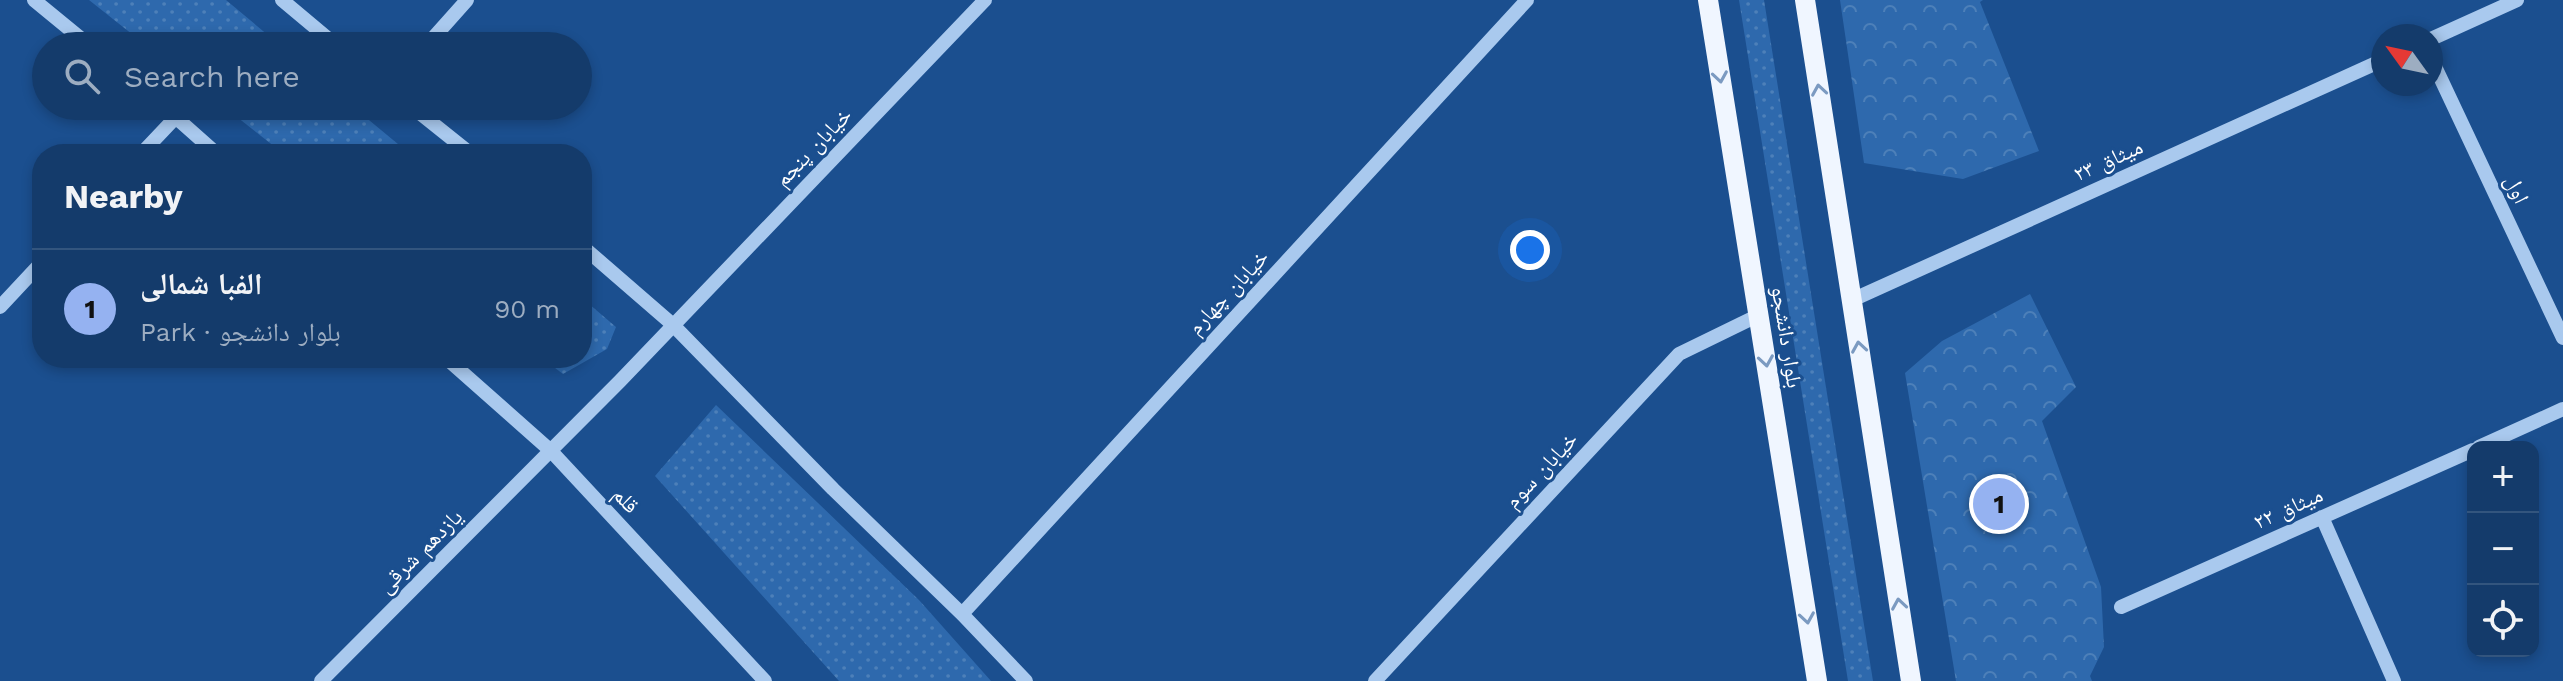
<!DOCTYPE html>
<html lang="en">
<head>
<meta charset="utf-8">
<style>
  body { margin:0; font-family:"Work Sans","Noto Naskh Arabic",sans-serif; background:#1d4271; color:#f1f3f6 }
  .controls { position:absolute; right:24px; bottom:24px; display:grid; overflow:hidden; border-radius:16px; box-shadow:0 4px 12px #0003 }
  .controls button { width:72px; height:72px; display:grid; place-items:center; padding:0; border:0; border-bottom:2px solid #33557e; background:#143b6b; color:#f1f3f6; font:40px sans-serif }
  .compass { position:absolute; left:2371px; top:24px; width:72px; height:72px; border-radius:50%; background:#143b6b; box-shadow:0 4px 12px #0003; rotate:303deg }
  .you { position:absolute; left:1530px; top:250px; width:28px; height:28px; margin:-20px; border:6px solid #fff; border-radius:50%; background:#1a73e8; box-shadow:0 0 0 12px #1a73e833 }
  .badge { display:grid; place-items:center; width:52px; height:52px; border-radius:50%; background:#95b2f1; color:#111; font-size:26px; font-weight:700 }
  .pin { position:absolute; translate:-50% -50%; border:4px solid #fff; box-shadow:0 2px 8px #0006 }
  .list { margin:0; padding:0; list-style:none }
  h2 { display:flex; justify-content:space-between; align-items:center; height:104px; margin:0; padding:0 32px; font-size:34px }
  h2 small { font-size:26px; font-weight:400; color:#9dadc1 }
  .list li { display:grid; grid-template-columns:52px 1fr auto; gap:24px; align-items:center; box-sizing:border-box; height:120px; padding:0 32px; border-top:2px solid #33557e }
  .list b { display:block; font-size:30px; white-space:nowrap }
  .list p { margin:0; font-size:26px; white-space:nowrap; color:#9dadc1 }
  .list em { font-size:26px; font-style:normal; color:#9dadc1 }
  .icon { flex:none; width:44px; height:44px; fill:none; stroke:currentColor; stroke-width:2; stroke-linecap:round; stroke-linejoin:round }
  .map { position:relative; flex:none; width:2563px; height:681px; overflow:hidden }
  .search { position:absolute; background:#143b6b; box-shadow:0 4px 12px #0003; left:32px; top:32px; width:560px; height:88px; display:flex; align-items:center; gap:20px; box-sizing:border-box; padding:0 28px; border-radius:44px; color:#9dadc1; font-size:30px }
  .panel { position:absolute; background:#143b6b; box-shadow:0 4px 12px #0003; left:32px; top:144px; width:560px; height:224px; border-radius:32px }
  .map>svg:first-child { display:block }
</style>
</head>
<body>
<div class="map">
<svg width="2563" height="681" viewBox="0 0 2563 681">
  <defs>
    <pattern id="grass-dots" width="8" height="8" patternUnits="userSpaceOnUse" patternTransform="scale(2)"><rect width="8" height="8" fill="#2e69ad"/><path d="M2 2h.1M6 6h.1" fill="none" stroke="#4d80b9" stroke-width="1.8" stroke-linecap="round"/></pattern>
    <pattern id="park-crowns" width="20" height="18" patternUnits="userSpaceOnUse" patternTransform="scale(2)"><rect width="20" height="18" fill="#2e69ad"/><path d="M2 6a3 3 0 1 1 6 0M12 15a3 3 0 1 1 6 0" fill="none" stroke="#4d80b9"/></pattern>
  </defs>
  <rect width="100%" height="100%" fill="#1b4f8f"/>
  <path fill="url(#grass-dots)" d="M89 0H226L281 46H147Z
    M1739 0H1764L1873 681H1848Z
    M223 106H352L410 154H284Z
    M582 298 616 327 607 349 563 374 542 358H582Z
    M716 405 919 600 991 681H839L655 476Z"/>
  <path fill="url(#park-crowns)" d="M1840 0H1983L1980 2 2039 151 1963 179 1864 163Z
    M2030 294 2076 387 2042 421 2101 587 2104 647 2090 676 2092 681H1956L1905 373 1942 341Z"/>
  <g fill="none" stroke-linecap="round" stroke-linejoin="round">
    <path stroke="#a9c9ee" stroke-width="14" d="M34 0 90 46
      M282 0 337 46
      M2431 39 2517 0
      M426 46 467 0
      M2431 58 2563 338
      M163 106 217 154
      M411 106 471 154
      M141 154 176 117
      M582 246 672 324 833 489 962 614 1026 681
      M1852 300 2383 60
      M0 307 42 262
      M446 358 551 451 765 681
      M2479 447 2563 409
      M2322 517 2394 681
      M2121 607 2473 450
      M962 614 1527 0
      M321 681 620 381 985 0
      M1375 681 1679 354 1759 315"/>
    <path stroke="#f0f6ff" stroke-width="20" d="M1708 0 1817 681
      M1805 0 1911 681"/>
  </g>
  <defs><path id="oneway-chevron" d="M-2-3.5L2.5 0L-2 3.5" fill="none" stroke-width="1.6" stroke-linecap="round" stroke-linejoin="round" transform="scale(2)"/></defs>
  <g stroke="#7b9ac1">
    <use href="#oneway-chevron" transform="translate(1720 77) rotate(81)"/>
    <use href="#oneway-chevron" transform="translate(1819 90) rotate(-99)"/>
    <use href="#oneway-chevron" transform="translate(1859 347) rotate(-99)"/>
    <use href="#oneway-chevron" transform="translate(1766 361) rotate(81)"/>
    <use href="#oneway-chevron" transform="translate(1899 604) rotate(-99)"/>
    <use href="#oneway-chevron" transform="translate(1807 618) rotate(81)"/>
  </g>
  <g text-anchor="middle" dominant-baseline="central" stroke-width="6" stroke-linejoin="round" paint-order="stroke">
    <g font-size="22" fill="#fff" stroke="#1b4f8f">
      <text transform="translate(813 147) rotate(-46)">خیابان پنجم</text>
      <text transform="translate(2108 160) rotate(-24)">میثاق ۲۳</text>
      <text transform="translate(2517 189) rotate(65)">اول</text>
      <text transform="translate(1228 292) rotate(-47)">خیابان چهارم</text>
      <text transform="translate(1787 337) rotate(81)">بلوار دانشجو</text>
      <text transform="translate(1541 470) rotate(-47)">خیابان سوم</text>
      <text transform="translate(626 500) rotate(47)">قلم</text>
      <text transform="translate(2288 508) rotate(-24)">میثاق ۲۲</text>
      <text transform="translate(420 551) rotate(-45)">یازدهم شرقی</text>
    </g>
  </g>
</svg>
<div class="controls">
<button>+</button>
<button>−</button>
<button><svg class="icon" aria-label="locate" viewBox="0 0 24 24"><circle cx="12" cy="12" r="6"/><path d="M12 2v4M12 18v4M2 12h4M18 12h4"/></svg></button>
</div>
<svg class="compass" viewBox="-18 -18 36 36"><path d="M0-13l5 13h-10z" fill="#e53935"/><path d="M0 13l5-13h-10z" fill="#9dadc1"/></svg>
<div class="you"></div>
<div class="pin badge" style="left:1999px;top:504px">1</div>
<div class="search"><svg class="icon" aria-label="search" viewBox="0 0 24 24"><circle cx="10" cy="10" r="6"/><path d="M15 15l6 6"/></svg>Search here</div>
<section class="panel">
<h2>Nearby<small></small></h2>
<ul class="list">
<li><span class="badge">1</span><div><b>الفبا شمالی</b><p>Park · بلوار دانشجو</p></div><em>90 m</em></li>
</ul>
</section>
</div>
</body>
</html>
